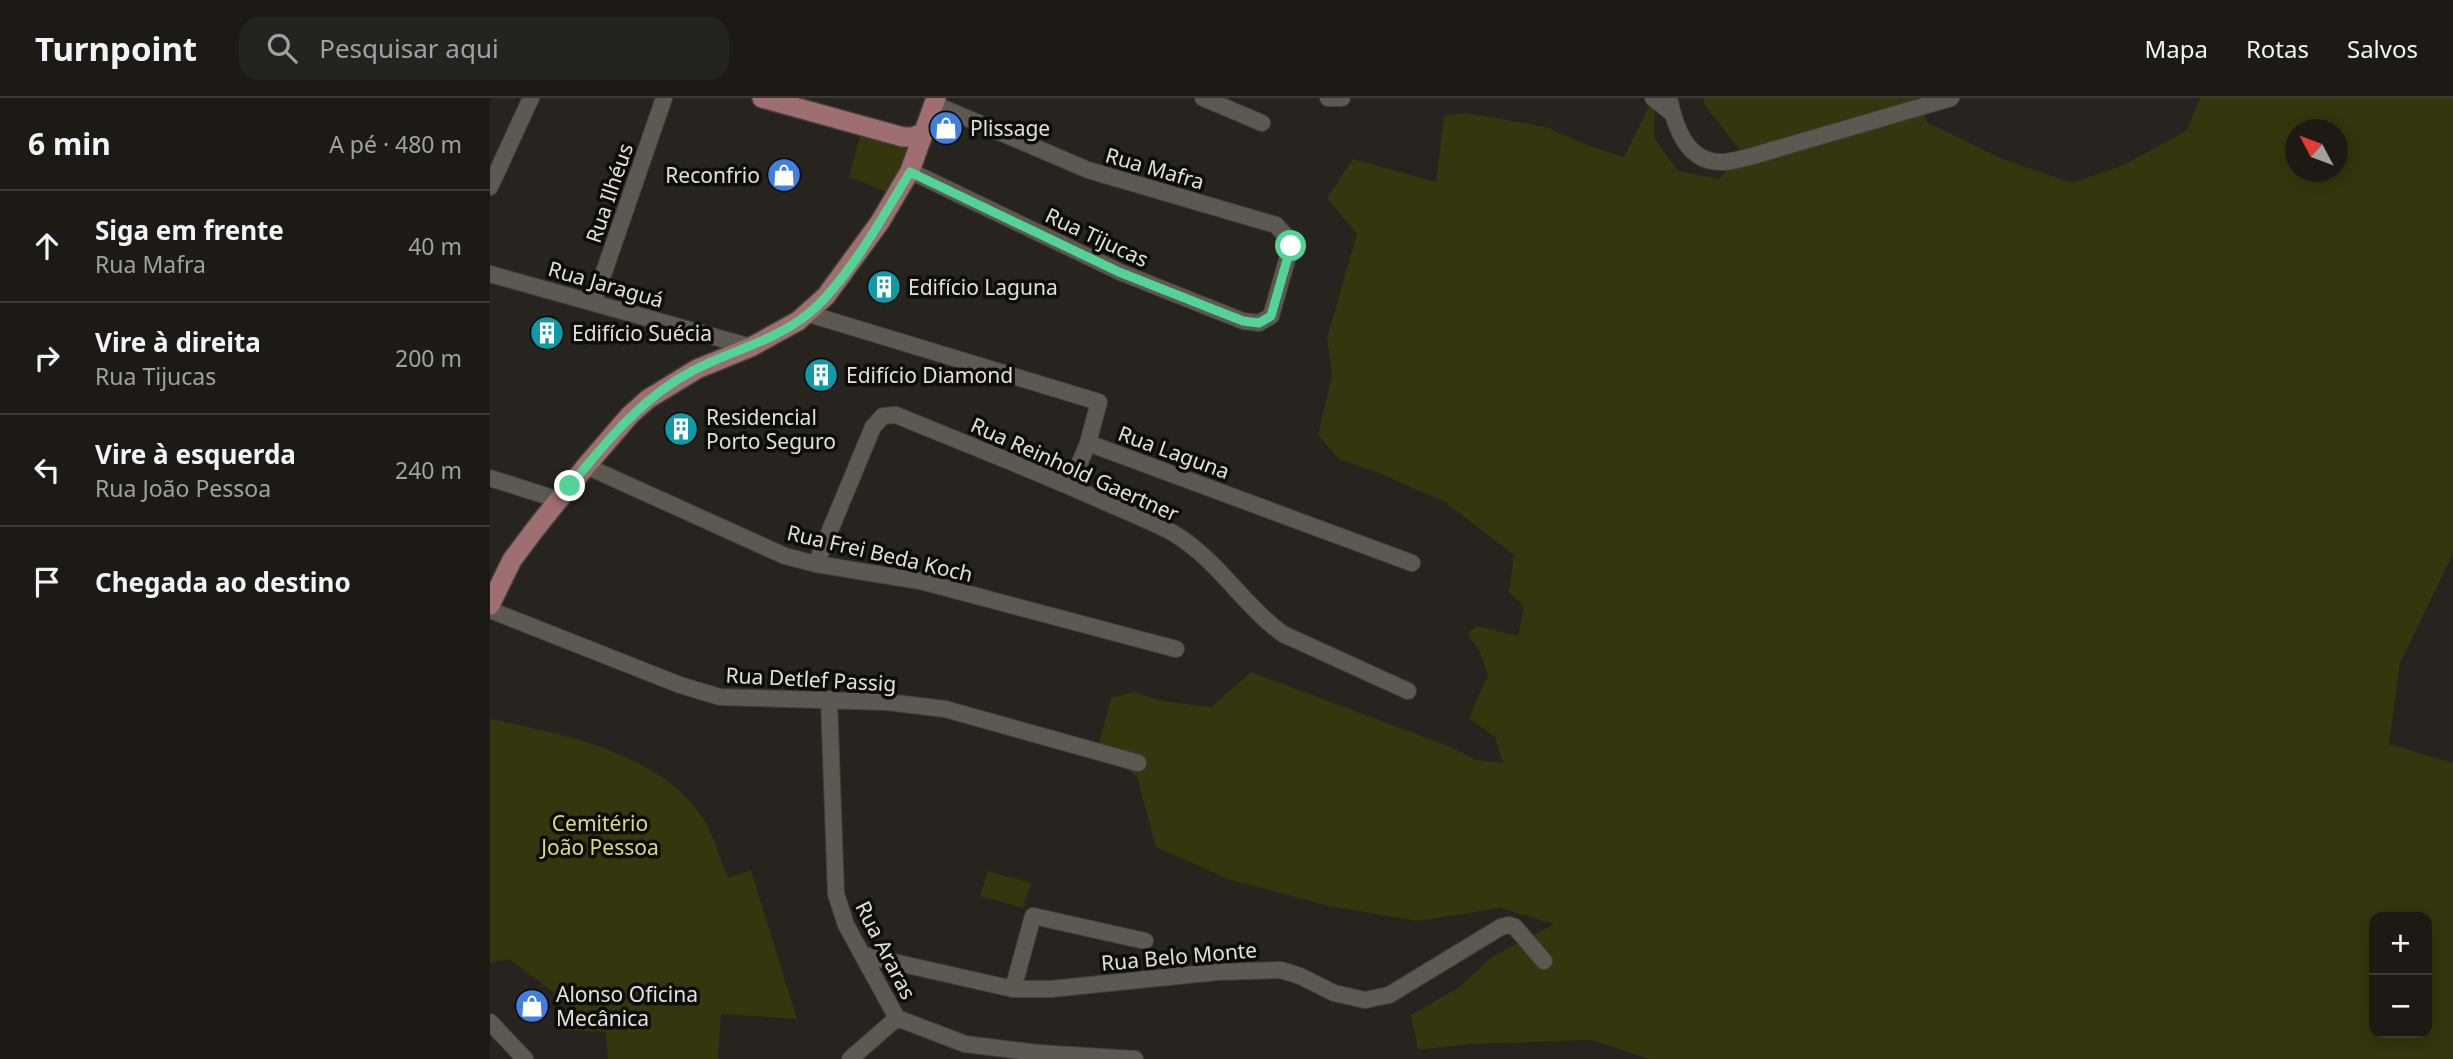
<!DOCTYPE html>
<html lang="pt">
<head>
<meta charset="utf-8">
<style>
  body { margin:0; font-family:"Noto Sans",sans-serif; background:#25231f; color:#f1f3f6 }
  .controls { position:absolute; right:21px; bottom:21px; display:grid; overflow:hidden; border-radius:14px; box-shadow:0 4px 18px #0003 }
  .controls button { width:63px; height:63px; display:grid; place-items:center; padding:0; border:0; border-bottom:2px solid #3b3835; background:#1d1a16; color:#f1f3f6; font:35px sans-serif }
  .compass { position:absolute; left:1795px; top:21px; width:63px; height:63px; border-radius:50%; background:#1d1a16; box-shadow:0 4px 18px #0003; rotate:311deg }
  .stop { position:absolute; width:21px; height:21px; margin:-16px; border:5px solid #53d396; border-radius:50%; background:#fff }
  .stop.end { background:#53d396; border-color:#fff; box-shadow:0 2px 7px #0008 }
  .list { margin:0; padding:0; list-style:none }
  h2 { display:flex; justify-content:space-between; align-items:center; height:91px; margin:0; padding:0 28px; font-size:30px }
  h2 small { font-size:23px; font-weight:400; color:#a0a1a1 }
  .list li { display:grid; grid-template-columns:46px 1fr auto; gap:21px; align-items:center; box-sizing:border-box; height:112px; padding:0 28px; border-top:2px solid #3b3835 }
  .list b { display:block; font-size:26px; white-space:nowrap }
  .list p { margin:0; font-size:23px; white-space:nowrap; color:#a0a1a1 }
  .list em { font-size:23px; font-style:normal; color:#a0a1a1 }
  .icon { flex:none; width:38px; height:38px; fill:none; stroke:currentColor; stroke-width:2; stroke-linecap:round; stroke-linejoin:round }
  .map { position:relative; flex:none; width:1963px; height:961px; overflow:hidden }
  header { display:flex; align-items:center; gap:42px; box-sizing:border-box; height:98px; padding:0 35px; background:#1d1a16; border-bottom:2px solid #3b3835 }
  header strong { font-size:33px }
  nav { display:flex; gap:38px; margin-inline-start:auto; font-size:24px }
  .search { width:490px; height:63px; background:#25231f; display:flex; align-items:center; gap:18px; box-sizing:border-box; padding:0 24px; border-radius:21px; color:#a0a1a1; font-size:26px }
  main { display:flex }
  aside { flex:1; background:#1d1a16 }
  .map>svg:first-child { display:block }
</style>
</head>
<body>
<header>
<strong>Turnpoint</strong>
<div class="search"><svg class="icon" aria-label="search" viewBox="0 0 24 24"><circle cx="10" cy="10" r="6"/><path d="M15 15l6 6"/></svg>Pesquisar aqui</div>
<nav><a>Mapa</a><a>Rotas</a><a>Salvos</a></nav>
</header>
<main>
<aside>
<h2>6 min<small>A pé · 480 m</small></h2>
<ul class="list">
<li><svg class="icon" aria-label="ahead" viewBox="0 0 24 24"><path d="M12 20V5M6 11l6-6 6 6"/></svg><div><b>Siga em frente</b><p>Rua Mafra</p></div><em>40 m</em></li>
<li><svg class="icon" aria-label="right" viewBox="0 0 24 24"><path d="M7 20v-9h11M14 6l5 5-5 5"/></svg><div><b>Vire à direita</b><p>Rua Tijucas</p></div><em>200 m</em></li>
<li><svg class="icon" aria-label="left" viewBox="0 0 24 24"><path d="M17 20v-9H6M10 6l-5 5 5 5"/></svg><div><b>Vire à esquerda</b><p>Rua João Pessoa</p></div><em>240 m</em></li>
<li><svg class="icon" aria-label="arrive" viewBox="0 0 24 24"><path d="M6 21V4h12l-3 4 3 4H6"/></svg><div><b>Chegada ao destino</b></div></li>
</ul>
</aside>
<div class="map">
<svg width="1963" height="961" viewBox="0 0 1963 961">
  <rect width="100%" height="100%" fill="#27231e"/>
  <path fill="#35360d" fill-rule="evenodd" d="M1163 0H1165L1164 40 1188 73 1229 81 1252 55 1214 6V0H1425L1438 25 1510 60 1582 85 1634 67 1697 32 1710 0H1963V456L1910 565 1899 646 1963 665V961H1160L1101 942 979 946 928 952 921 917 968 890 1001 860 1064 826 1010 810 927 823 839 808 738 781 666 749 647 679 608 650 621 600 644 594 672 603 721 609 761 574 961 649 986 662 1013 665 1005 639 979 620 998 577 989 552 977 536 987 528 1028 538 1034 508 1019 495 1024 457 955 404 891 376 849 361 828 337 842 277 837 240 867 136 837 100 863 61 946 84 954 18 976 15 1056 29 1097 47 1134 59ZM1806 32H1848V74H1806ZM1884 819H1937V935H1884Z
    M371 35 413 47 418 54 413 70 399 95 359 79Z
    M0 621C69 635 167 654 210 716 223 733 229 759 238 780L261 772 307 921 231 916 228 961H118L116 934 72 932 80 911 57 889 19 861 0 865Z
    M498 773 541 785 533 810 490 798Z"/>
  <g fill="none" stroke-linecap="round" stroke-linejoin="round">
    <g stroke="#42403b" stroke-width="18">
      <path id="minor" d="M713 0 772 25
        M838 0H852
        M1163 0 1183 16
        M1179 0C1185 28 1196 64 1231 64 1240 64 1250 61 1259 59L1461 0
        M420 73 630 174 753 223 769 225 781 218 801 148 796 138 786 127 598 72 444 6
        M0 89 41 0
        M0 176 261 249
        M104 203 174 0
        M319 216 609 304 598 345 580 388
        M598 345 922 465
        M96 368 295 458 326 466 430 483 686 551
        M0 380 69 402
        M326 466 383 329 393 318 406 317C476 346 546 373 615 404 637 414 662 423 683 435 727 461 753 507 793 536L918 593
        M0 512 190 587 230 599 397 604 455 611 648 665
        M339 601 346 796 356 827 407 920 475 946 548 955 645 961
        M373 857 523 891H561L727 874 791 872 810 878 844 895 875 902 899 897 1011 829 1019 827 1025 829 1054 863
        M523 891 543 818 655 843
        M0 924 35 961
        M360 961 407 920"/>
    </g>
    <g stroke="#42403b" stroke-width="22">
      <path id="major" d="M272 0 413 39H423L435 34
        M0 507 22 462 46 430 96 368 140 317 158 301 207 271 261 249 308 223 336 198 390 124 420 73 446 0"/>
    </g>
    <use href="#minor" stroke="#5d5852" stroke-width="16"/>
    <use href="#major" stroke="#9e6e70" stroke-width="19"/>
  </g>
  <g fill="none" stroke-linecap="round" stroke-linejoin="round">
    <path stroke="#53d396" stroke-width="9" d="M80 388C117 343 152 299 204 272 241 253 284 243 318 216 356 185 394 117 420 74L629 174 753 223 769 225 781 218 801 148"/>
  </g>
  <defs>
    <g id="shop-disc" transform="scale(1.75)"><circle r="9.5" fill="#3f7fe0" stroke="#0f0d0a"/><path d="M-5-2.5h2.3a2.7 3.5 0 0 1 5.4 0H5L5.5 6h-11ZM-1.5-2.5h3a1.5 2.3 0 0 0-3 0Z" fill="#fff"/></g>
    <g id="building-disc" transform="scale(1.75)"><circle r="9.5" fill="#0f9aa8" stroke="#0f0d0a"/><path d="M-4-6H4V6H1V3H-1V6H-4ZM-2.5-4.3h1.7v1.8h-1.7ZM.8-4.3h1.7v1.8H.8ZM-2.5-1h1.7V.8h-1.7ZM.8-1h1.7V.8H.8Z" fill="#fff"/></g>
  </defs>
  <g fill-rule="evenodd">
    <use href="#shop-disc" x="456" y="30"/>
    <use href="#shop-disc" x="294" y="77"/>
    <use href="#building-disc" x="394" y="189"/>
    <use href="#building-disc" x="57" y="235"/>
    <use href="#building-disc" x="331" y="277"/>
    <use href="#building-disc" x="191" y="331"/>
    <use href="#shop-disc" x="42" y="908"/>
  </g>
  <g text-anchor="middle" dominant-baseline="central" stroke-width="7" stroke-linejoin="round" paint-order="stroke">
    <g font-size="21" fill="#e2e0dc" stroke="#0f0d0a" text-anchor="start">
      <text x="480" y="30">Plissage</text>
      <text x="270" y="77" text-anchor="end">Reconfrio</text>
      <text x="418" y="189">Edifício Laguna</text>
      <text x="82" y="235">Edifício Suécia</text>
      <text x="356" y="277">Edifício Diamond</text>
      <text x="216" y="319">Residencial<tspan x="216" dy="24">Porto Seguro</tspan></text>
      <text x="66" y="896">Alonso Oficina<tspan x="66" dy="24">Mecânica</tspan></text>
    </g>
    <g font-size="21" fill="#e2e0dc" stroke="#0f0d0a">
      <text transform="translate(665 70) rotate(16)">Rua Mafra</text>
      <text transform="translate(119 95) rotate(-71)">Rua Ilhéus</text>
      <text transform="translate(607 139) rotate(25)">Rua Tijucas</text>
      <text transform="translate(116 186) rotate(16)">Rua Jaraguá</text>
      <text transform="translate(684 354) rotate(20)">Rua Laguna</text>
      <text transform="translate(585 371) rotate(24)">Rua Reinhold Gaertner</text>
      <text transform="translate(390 455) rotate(13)">Rua Frei Beda Koch</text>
      <text transform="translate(321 581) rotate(3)">Rua Detlef Passig</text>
      <text transform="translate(396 852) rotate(63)">Rua Araras</text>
      <text transform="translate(689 858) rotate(-5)">Rua Belo Monte</text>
    </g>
    <g font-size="21" fill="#d6dc84" stroke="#0f0d0a">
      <text x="110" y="725">Cemitério<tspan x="110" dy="24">João Pessoa</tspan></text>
    </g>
  </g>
</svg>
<div class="controls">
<button>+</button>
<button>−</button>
</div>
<svg class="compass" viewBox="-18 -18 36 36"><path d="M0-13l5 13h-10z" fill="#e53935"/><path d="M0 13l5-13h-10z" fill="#a0a1a1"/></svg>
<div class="stop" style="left:801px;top:148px"></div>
<div class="stop end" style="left:80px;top:388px"></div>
</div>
</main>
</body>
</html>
